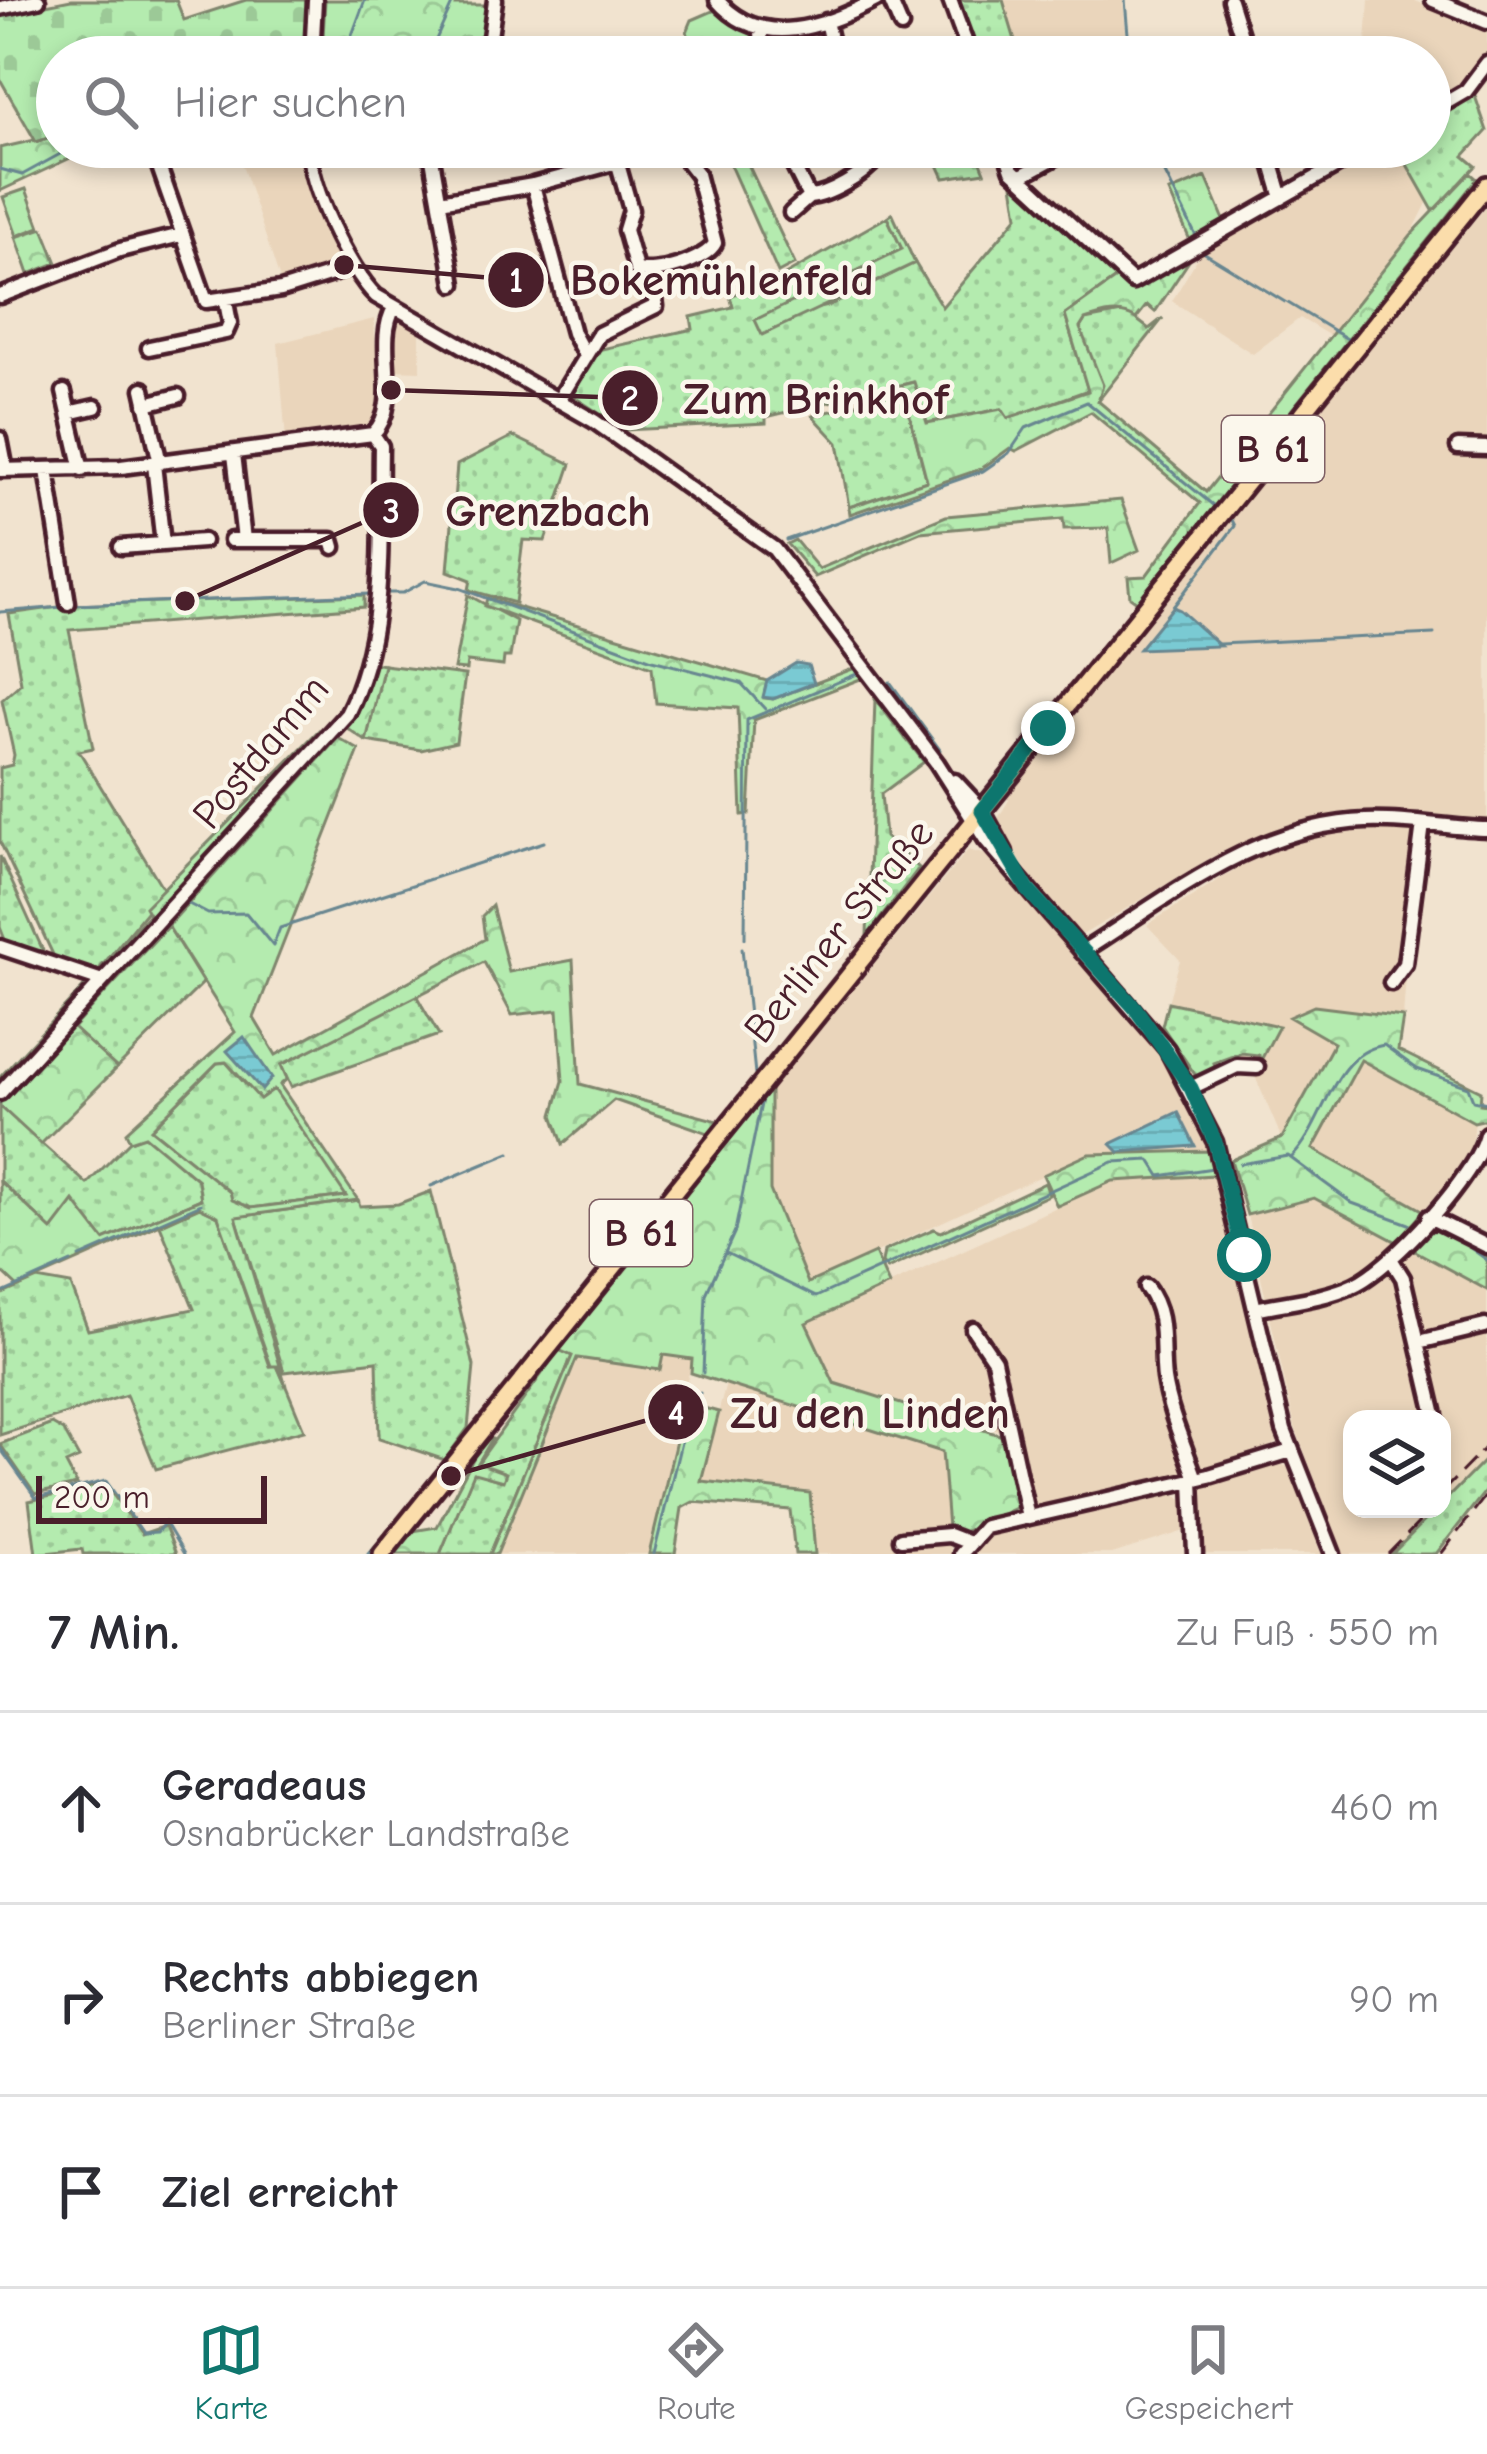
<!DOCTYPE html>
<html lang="de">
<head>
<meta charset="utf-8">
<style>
  body { margin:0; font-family:"Comic Neue",sans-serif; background:#f2f2f3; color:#2b2b33 }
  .controls { position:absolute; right:36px; bottom:36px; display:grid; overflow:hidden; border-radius:24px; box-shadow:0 6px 18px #0003 }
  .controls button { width:108px; height:108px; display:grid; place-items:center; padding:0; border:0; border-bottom:3px solid #e1e1e2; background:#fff; color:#2b2b33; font:60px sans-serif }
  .scale { position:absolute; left:36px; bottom:30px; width:231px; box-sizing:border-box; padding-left:12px; border:6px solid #4a1f2b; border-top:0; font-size:33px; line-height:42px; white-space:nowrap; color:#4a1f2b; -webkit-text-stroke:9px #fbf7ec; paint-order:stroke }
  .stop { position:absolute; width:36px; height:36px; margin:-27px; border:9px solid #0f766e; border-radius:50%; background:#fff }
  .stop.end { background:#0f766e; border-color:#fff; box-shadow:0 3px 12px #0008 }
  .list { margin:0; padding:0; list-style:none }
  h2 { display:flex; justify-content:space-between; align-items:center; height:156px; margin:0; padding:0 48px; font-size:51px }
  h2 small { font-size:39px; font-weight:400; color:#7c7c81 }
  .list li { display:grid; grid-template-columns:78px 1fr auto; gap:36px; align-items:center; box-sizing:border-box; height:192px; padding:0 48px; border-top:3px solid #e1e1e2 }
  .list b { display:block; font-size:45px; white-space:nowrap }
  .list p { margin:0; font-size:39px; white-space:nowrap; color:#7c7c81 }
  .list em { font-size:39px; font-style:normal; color:#7c7c81 }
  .icon { flex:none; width:66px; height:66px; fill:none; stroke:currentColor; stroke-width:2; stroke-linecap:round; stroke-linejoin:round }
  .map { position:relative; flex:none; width:1487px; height:1554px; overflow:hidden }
  .search { position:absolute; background:#fff; box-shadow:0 6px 18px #0003; left:36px; right:36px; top:36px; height:132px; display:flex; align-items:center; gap:30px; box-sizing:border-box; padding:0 42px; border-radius:66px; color:#7c7c81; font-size:45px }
  .sheet { height:732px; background:#fff }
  nav { display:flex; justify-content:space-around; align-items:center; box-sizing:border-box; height:168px; border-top:3px solid #e1e1e2; background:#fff; font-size:33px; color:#7c7c81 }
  nav a { display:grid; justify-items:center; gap:6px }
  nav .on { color:#0f766e }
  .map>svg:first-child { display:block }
</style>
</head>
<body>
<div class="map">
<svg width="1487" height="1554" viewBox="0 0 1487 1554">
  <defs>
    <pattern id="grass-dots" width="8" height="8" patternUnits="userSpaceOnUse" patternTransform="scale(3)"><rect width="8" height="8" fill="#b4ebaf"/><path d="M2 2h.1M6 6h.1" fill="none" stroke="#9cc997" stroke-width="1.8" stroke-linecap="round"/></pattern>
    <pattern id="forest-crowns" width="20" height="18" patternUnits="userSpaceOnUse" patternTransform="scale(3)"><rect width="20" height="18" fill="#b4ebaf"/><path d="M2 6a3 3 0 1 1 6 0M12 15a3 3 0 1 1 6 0" fill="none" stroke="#9cc997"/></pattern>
    <pattern id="wetland-marsh" width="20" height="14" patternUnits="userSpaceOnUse" patternTransform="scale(3)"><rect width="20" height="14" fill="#b4ebaf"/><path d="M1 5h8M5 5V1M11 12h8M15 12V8" fill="none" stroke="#9cc997"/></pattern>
    <pattern id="cemetery-stones" width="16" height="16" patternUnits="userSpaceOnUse" patternTransform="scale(3)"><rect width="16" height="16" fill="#b4ebaf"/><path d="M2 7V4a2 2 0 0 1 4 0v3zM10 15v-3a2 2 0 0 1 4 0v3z" fill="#9cc997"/></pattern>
    <pattern id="water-rules" width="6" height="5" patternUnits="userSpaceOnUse" patternTransform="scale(3)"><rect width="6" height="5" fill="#7acad3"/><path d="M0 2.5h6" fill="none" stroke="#6badb5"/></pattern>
  </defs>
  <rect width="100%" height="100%" fill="#f1e3cf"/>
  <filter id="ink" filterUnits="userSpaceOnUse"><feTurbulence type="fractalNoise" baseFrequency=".00833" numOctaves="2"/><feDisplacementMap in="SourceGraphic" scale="24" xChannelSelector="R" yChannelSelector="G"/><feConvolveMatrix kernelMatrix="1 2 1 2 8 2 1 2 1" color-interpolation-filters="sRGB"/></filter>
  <g filter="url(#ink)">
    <path fill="#ead5bb" d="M1003 0H1123L1128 57H1057L1052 39 1018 49Z
      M1369 0H1413L1487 30V53L1473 81 1430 110V57H1365Z
      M236 147H301L305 174 344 264 282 286Z
      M1376 147H1397L1428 201 1411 235 1332 337 1300 318 1253 354 1172 301 1203 249Z
      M1487 205V821L1374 814 1286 828 1212 857 1084 934 1076 933 1017 858 997 820 1009 800 1004 795Z
      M374 319 379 414 370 429 286 441 278 343Z
      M403 320 420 329V371L392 370 394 325Z
      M1369 829 1411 830 1416 837 1403 1017 1315 1006 1291 1018 1335 1042 1282 1139 1254 1074 1239 1071 1221 1080 1213 1064 1241 1052 1260 1055 1279 1026 1168 1002 1180 960 1147 925 1256 856 1306 839Z
      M968 850 997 858 1036 912 1131 1014 1176 1075 1209 1151 1089 1154 808 1284 770 1190V1090Z
      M1361 1059 1475 1120 1471 1152 1424 1211 1313 1150Z
      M1214 1175 1278 1442 1241 1460 1035 1508 1016 1435 834 1383 806 1323 1113 1181Z
      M1314 1198 1487 1290V1458L1442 1504V1419H1352V1509H1437L1392 1554H1343L1295 1427 1247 1215Z
      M662 1355 692 1359 649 1554H497L576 1357 659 1370Z
      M726 1384 942 1453 951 1554H815L810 1493 700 1481Z
      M1280 1464 1290 1468 1321 1554H1200L1198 1487Z
      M1173 1493 1189 1503 1191 1529 1112 1554H970L987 1533Z"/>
    <path fill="url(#grass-dots)" stroke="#7f856d" stroke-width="3" d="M953 0H1003L1020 57H974Z
      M1473 90 1487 131 1464 156 1476 166 1434 212 1397 147H1430V116Z
      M722 147H740L795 264 778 273Z
      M930 147H975L985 172 944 178Z
      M1012 178 1117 278 1065 315 1088 390 1008 419 1001 409 927 423 913 382 766 417V423L625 430 571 395 597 350 693 329 691 317 733 307 730 296 785 275 887 217 902 249 756 320 828 306 915 263 942 307 1018 216Z
      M1127 312 1149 329 1163 318 1098 401 1080 328 1085 320Z
      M903 391 927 481 849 507 838 443 813 416Z
      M513 436 571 464 545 541 523 540 515 603 469 590 471 580 448 571 457 465Z
      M364 595V607L69 630 93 748 79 751 164 890 97 972 55 959 0 842V768L12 765 14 755 2 700 21 683 9 614 73 605Z
      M468 595 516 621 510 657H504L503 666 467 662 466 670 454 669Z
      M384 665 465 675 456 742 421 750 366 741Z
      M875 699 924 762 881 794 885 837 919 868 867 936Z
      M0 856 45 955 43 957 7 945 0 927Z
      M168 926 203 983 117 1068 72 1028Z
      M416 995 439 1035 291 1087 281 1065Z
      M1168 1002 1279 1026 1260 1062 1259 1055 1241 1053 1214 1063 1216 1070 1196 1076 1162 1026Z
      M226 1062 247 1086 274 1088 347 1196 251 1208 232 1200 229 1192 151 1129 217 1063Z
      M0 1106 87 1184 130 1141 145 1135 198 1180 201 1199 104 1240 52 1230 0 1181Z
      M431 1191 474 1366 468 1428 445 1460 379 1438 377 1361 284 1372 236 1217 358 1200 360 1206 398 1204Z
      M200 1207 218 1216 270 1366 277 1365 304 1430 156 1469 126 1395 0 1435V1295L37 1279 71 1285 88 1330 194 1309 160 1225Z
      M559 1350 572 1356 490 1554H440L474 1472 502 1481 478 1463Z
      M52 1424 64 1431 79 1458 66 1464 77 1485 35 1494 0 1444Z
      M1487 1458V1489L1436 1554H1392Z
      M105 1484 142 1534 165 1526 176 1554H83L82 1549 36 1554 29 1501Z"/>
    <path fill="url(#forest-crowns)" stroke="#7f856d" stroke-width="3" fill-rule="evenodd" d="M325 0H457L456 5H488L483 35 467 57H322Z
      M715 10 752 34 755 57H697L687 32 692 20Z
      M57 135V147H94L0 191V148Z
      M1470 173 1477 179 1137 602 1130 597 1128 577 1146 576 1200 503 1091 412 1016 451 1010 448 981 469 850 514 849 507 927 481 902 385 914 382 927 423 1002 409 1008 418 1088 391 1065 315 1117 278 1143 285 1193 255 1155 312 1147 305 1136 319C1120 308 1102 314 1085 320L1080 328 1103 385 1098 401 1206 492 1411 235Z
      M1206 177 1227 227 1193 247 1169 192Z
      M892 213 915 263 762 335 755 320 902 249 887 217Z
      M43 228 57 263 29 274 16 237Z
      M1121 500 1139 550 1111 563 1108 528 1064 529 1063 519 920 532 815 577 787 544 795 540 819 569 946 516Z
      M487 598 767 681 764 698 773 699 855 668 863 678 754 720 749 814 742 815 738 708 656 703 652 667 485 606Z
      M373 663 384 665 366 741 347 728 357 715Z
      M319 730 325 735 103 974 97 972 149 914 145 907Z
      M338 738 359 750 254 1018 276 1055 485 939 482 916 492 906 509 972 573 960 580 1084 718 1121 708 1133 614 1100 563 1144 553 1115 563 1081 558 1010 512 1015 484 962 281 1065 287 1079 280 1085 358 1200 236 1217 286 1386 277 1366H271L218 1216 199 1207 18 1287 0 1270V1181L52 1230 74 1201 104 1240 201 1199 198 1180 145 1136 130 1141 126 1132 235 1032 168 926ZM226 1062 260 1099 274 1089 346 1196 251 1208 232 1200 230 1192 151 1129 217 1063Z
      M88 982 106 991 73 1028 117 1068 41 1144 0 1106V1077Z
      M1314 1006 1403 1017 1398 1050 1481 1091 1480 1104 1487 1105V1119L1474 1122 1361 1060 1313 1149 1424 1211 1397 1242 1314 1198 1247 1215 1231 1160 1282 1138 1334 1043 1289 1017Z
      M770 1090V1190L808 1283 875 1253 889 1285 806 1323 834 1383 1006 1437 1019 1506 964 1532 948 1528 942 1452 691 1373 692 1359 663 1355 660 1370 577 1358 497 1554H490L572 1356 559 1350Z
      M1209 1151 1214 1175 1113 1181 1057 1206 1043 1175 1089 1154Z
      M1431 1220 1487 1250V1290L1408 1247Z
      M685 1403 719 1412 701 1481 810 1493 815 1554H795L790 1510 693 1502 682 1508 675 1554H649Z
      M485 1436 492 1439 478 1463 506 1473 503 1481 474 1473 440 1554H390L407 1532 437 1527Z"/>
    <path fill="url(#wetland-marsh)" stroke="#7f856d" stroke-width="3" d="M1045 1183 1049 1195 887 1269 882 1263 884 1251 934 1229 941 1232Z"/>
    <path fill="url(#cemetery-stones)" stroke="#7f856d" stroke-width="3" d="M71 0H176L184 20 246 0H308L305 57H57V135L36 142 0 79V14Z"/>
    <path fill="#b4ebaf" stroke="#7f856d" stroke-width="3" d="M26 189 40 227 17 236 3 197Z"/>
    <path fill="url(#water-rules)" stroke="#678690" stroke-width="3" d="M1173 607 1180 610 1220 646 1139 649Z
      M796 663 808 665 814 683 773 699 763 697 767 681Z
      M244 1037 272 1078 262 1090 227 1051Z
      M1178 1112 1195 1146 1119 1152 1111 1144Z"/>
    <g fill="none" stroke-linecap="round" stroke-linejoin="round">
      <path stroke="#678690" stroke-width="3" d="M1125 0 1130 57
        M344 57 365 0
        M428 57 454 0
        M1152 147 1197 238
        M0 169 22 175 73 147
        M1203 252 1285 302
        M1288 303 1349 340
        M1362 350 1480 208
        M786 540 983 471 1009 453 1026 428 1087 402 1214 506
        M384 593H403L425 581 459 588 652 660 741 683 765 709
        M72 605 370 594
        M1173 607 1235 526 1229 514
        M0 612 63 607
        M1219 644 1434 634
        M890 682 940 750
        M888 708 925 760
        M185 902 208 914 246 913 273 946 280 928 544 842
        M176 911 334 739
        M745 938 747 720 857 674 849 657
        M742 948 755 1074
        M66 1031 172 916
        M0 1102 62 1035
        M1205 1134 1212 1153
        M1292 1157C1326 1123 1330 1054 1384 1045L1417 1069 1468 1087 1473 1100 1487 1103
        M1240 1164 1288 1156 1352 1203 1409 1224
        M431 1186 510 1153
        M1431 1229 1446 1232
        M1454 1236 1487 1260
        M726 1253 816 1297 1113 1162 1150 1160 1160 1176 1213 1168
        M80 1257 201 1204
        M0 1294 71 1262
        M703 1373 706 1294 735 1231 763 1094
        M0 1448 36 1498 106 1481 143 1533 157 1532 165 1522 184 1554
        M390 1529 405 1510
        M368 1554 383 1537
        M654 1554 692 1397 700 1393"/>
      <g stroke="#4a1f2b" stroke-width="21">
        <path id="minor" d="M717 0C761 51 825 27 876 0
          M890 0 901 26
          M950 0 971 57
          M1230 0 1248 57
          M1433 0 1487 22
          M0 8 38 0
          M826 21 834 57
          M761 30 762 57
          M312 57 315 0
          M476 57 490 37 495 0
          M630 57H647
          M1430 112 1466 91 1487 63
          M309 147C308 184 349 270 376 296L594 421 774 549 937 763 986 840 1167 1049 1215 1142 1284 1430 1333 1554
          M430 147 454 284
          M784 147 809 197
          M1004 147 1012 170 1133 282 1370 147
          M1267 147 1282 198
          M614 150 631 210 625 230 636 269C653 277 707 260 715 243L697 174 676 147
          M601 153 626 147
          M157 161 206 301 281 290 354 267
          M1019 177 1075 147
          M533 185 573 333 585 355
          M809 197C828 196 864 175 876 159L873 147
          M440 201 533 185 617 162
          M791 213 809 197
          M0 296 120 250 181 235
          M149 348 226 332 230 323 226 302
          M143 389 160 463
          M64 392 82 470
          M558 401 599 334 656 306 652 273
          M146 404 178 396
          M69 413 95 407
          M373 434C404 403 373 344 394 308
          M0 439 6 470
          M1458 447 1487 448
          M234 454 244 540
          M154 464 163 544
          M0 470 121 467 373 434
          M47 470 68 603
          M231 540H332L334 547
          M121 547 203 541
          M955 781 982 810 1005 852
          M0 947 102 981
          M1082 952C1171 896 1257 825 1366 821 1407 819 1447 828 1487 829
          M1391 983 1405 964 1423 824
          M1191 1088 1237 1066 1257 1067
          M0 1093 347 714C389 631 379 537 381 446L373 434
          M1429 1217 1487 1246
          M1391 1259 1403 1278 1436 1419
          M1146 1287C1168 1314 1160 1348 1164 1379 1169 1412 1185 1447 1196 1479
          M1255 1309C1287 1302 1324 1299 1354 1285 1393 1267 1477 1174 1486 1134
          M973 1329 994 1360 1028 1517
          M1419 1342 1485 1326
          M1192 1480 1195 1554
          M901 1539 949 1535 967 1542
          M961 1554 985 1527 1209 1476 1291 1451"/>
      </g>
      <g stroke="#4a1f2b" stroke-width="24">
        <path id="major" d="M382 1554 1487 185"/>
      </g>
      <use href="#minor" stroke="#fbf7ec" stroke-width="12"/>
      <use href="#major" stroke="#fbddab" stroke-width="15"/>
      <path stroke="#4a1f2b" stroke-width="3" stroke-dasharray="18 9" stroke-linecap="butt" d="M1442 1492 1487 1446
        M1388 1554 1432 1509
        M1441 1554 1487 1494"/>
    </g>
  </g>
  <g fill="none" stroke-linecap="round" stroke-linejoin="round" filter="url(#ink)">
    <path stroke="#0f766e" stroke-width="15" d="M1048 728 982 811 1028 890 1135 1008 1191 1088 1215 1142 1244 1255"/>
  </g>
  <g text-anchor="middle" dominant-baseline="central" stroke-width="9" stroke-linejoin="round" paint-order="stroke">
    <g fill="#fbf7ec" stroke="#7f6065" stroke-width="3">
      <rect x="1222" y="416" width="102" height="66" rx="9"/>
      <rect x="590" y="1200" width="102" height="66" rx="9"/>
    </g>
    <g font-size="39" font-weight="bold" fill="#4a1f2b">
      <text x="1273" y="449">B 61</text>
      <text x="641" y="1233">B 61</text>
    </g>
    <g font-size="42" fill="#4a1f2b" stroke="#fbf7ec">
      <text transform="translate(261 752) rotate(-50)">Postdamm</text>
      <text transform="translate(839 931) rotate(-51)">Berliner Straße</text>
    </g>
  </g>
  <path fill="none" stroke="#4a1f2b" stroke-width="4.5" d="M344 265L516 280M391 390L630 398M185 601L391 510M451 1476L676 1412"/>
  <g fill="#4a1f2b" stroke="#fbf7ec" stroke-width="4.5">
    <circle cx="344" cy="265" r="12"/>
    <circle cx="391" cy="390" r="12"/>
    <circle cx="185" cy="601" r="12"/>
    <circle cx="451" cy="1476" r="12"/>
    <circle cx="516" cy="280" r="30"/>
    <circle cx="630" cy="398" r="30"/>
    <circle cx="391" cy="510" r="30"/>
    <circle cx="676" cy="1412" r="30"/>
  </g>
  <g font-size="36" text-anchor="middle" font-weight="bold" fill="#fff">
    <text x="516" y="292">1</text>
    <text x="630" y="410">2</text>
    <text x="391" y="523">3</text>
    <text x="676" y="1425">4</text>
  </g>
  <g font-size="45" text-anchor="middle" font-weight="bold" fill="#4a1f2b" stroke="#fbf7ec" stroke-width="9" stroke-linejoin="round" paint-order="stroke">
    <text x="722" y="295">Bokemühlenfeld</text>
    <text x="816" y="414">Zum Brinkhof</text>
    <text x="548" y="526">Grenzbach</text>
    <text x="870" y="1428">Zu den Linden</text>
  </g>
</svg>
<div class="controls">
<button><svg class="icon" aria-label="layers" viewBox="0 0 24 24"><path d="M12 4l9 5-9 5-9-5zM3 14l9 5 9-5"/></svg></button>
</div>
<div class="scale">200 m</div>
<div class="stop" style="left:1244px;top:1255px"></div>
<div class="stop end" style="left:1048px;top:728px"></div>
<div class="search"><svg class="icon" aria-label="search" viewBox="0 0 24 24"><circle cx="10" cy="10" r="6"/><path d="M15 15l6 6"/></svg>Hier suchen</div>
</div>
<section class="sheet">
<h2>7 Min.<small>Zu Fuß · 550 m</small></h2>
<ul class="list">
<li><svg class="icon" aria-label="ahead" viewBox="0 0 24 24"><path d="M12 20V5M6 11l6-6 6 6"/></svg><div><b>Geradeaus</b><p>Osnabrücker Landstraße</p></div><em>460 m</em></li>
<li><svg class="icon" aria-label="right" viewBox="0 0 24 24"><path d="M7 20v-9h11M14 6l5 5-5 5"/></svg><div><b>Rechts abbiegen</b><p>Berliner Straße</p></div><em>90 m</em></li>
<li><svg class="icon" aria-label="arrive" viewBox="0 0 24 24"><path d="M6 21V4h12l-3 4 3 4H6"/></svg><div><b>Ziel erreicht</b></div></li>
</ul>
</section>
<nav>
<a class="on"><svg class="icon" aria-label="map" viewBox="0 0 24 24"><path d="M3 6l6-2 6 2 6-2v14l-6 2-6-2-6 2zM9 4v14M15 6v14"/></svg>Karte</a>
<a><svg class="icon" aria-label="directions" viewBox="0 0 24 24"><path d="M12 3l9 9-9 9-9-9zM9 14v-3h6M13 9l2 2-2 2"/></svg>Route</a>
<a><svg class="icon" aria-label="saved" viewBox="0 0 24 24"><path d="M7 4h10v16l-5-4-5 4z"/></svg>Gespeichert</a>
</nav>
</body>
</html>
